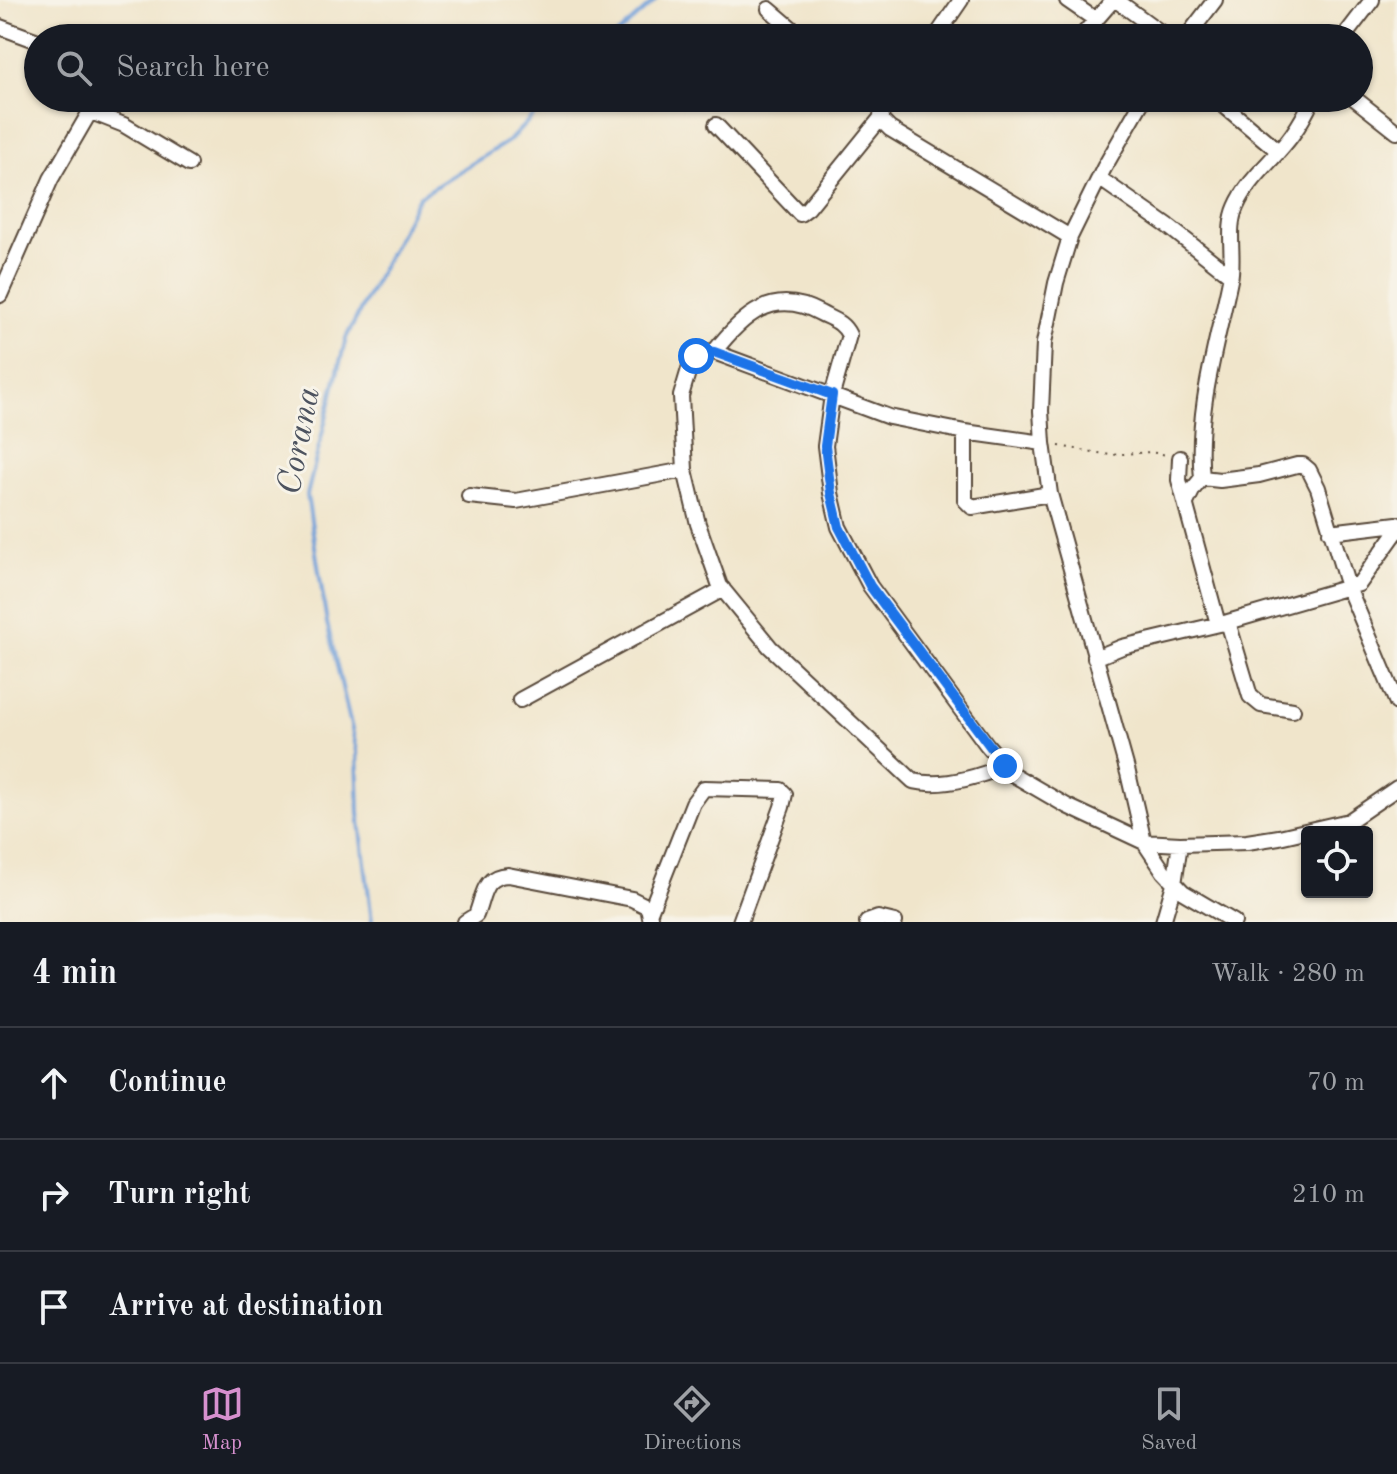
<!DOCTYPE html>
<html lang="en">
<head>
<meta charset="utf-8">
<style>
  body { margin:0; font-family:"Old Standard TT",serif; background:#242831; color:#f1f3f6 }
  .controls { position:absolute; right:24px; bottom:24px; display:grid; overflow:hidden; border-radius:8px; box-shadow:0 2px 6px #0004 }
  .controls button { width:72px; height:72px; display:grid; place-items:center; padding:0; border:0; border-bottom:2px solid #363941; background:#171b24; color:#f1f3f6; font:40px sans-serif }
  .stop { position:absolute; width:24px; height:24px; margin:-18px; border:6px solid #1a73e8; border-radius:50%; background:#fff }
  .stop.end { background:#1a73e8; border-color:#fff; box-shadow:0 2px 8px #0008 }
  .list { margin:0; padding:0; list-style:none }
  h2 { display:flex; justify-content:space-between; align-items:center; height:104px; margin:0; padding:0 32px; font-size:34px }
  h2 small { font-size:26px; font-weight:400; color:#9ea1a6 }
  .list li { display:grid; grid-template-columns:52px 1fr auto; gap:24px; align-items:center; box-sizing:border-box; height:112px; padding:0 32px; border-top:2px solid #363941 }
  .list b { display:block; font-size:30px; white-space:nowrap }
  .list em { font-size:26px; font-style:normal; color:#9ea1a6 }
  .icon { flex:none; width:44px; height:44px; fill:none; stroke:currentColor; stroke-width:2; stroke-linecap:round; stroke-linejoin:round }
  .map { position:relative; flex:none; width:1397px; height:922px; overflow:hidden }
  .search { position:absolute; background:#171b24; box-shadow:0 2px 6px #0004; left:24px; right:24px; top:24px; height:88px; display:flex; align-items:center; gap:20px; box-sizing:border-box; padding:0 28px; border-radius:44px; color:#9ea1a6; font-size:30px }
  .sheet { height:440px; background:#171b24 }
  nav { display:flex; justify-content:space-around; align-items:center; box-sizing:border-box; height:112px; border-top:2px solid #363941; background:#171b24; font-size:22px; color:#9ea1a6 }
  nav a { display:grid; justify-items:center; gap:4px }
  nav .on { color:#d690ce }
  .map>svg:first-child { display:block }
</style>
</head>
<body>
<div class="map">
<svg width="1397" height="922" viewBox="0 0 1397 922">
  <rect width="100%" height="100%" fill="#f7f3e8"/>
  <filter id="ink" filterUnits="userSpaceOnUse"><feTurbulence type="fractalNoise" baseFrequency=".0125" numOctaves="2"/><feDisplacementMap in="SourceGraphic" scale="16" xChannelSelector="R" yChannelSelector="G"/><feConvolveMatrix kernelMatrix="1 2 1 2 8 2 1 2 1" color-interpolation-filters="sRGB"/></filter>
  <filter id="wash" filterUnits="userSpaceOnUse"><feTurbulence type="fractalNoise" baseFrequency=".006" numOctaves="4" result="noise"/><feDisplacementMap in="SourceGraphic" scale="32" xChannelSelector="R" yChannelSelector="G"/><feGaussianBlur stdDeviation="1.8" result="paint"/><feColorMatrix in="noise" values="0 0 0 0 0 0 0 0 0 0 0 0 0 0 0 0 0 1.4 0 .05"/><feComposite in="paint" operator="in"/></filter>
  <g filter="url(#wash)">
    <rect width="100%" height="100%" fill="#f0e5cb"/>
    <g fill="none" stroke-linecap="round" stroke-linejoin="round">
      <path stroke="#6e9ed8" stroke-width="4" d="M613 38 656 0
        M372 922 359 813 357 751 327 623 307 495 346 338 419 197 510 140 550 98"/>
    </g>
  </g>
  <g filter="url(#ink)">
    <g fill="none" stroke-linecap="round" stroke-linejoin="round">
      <g stroke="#564638" stroke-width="18">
        <path id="minor" d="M1067 0 1096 20
          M1116 0 1168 38
          M769 9 803 38
          M0 27 38 41
          M935 38 961 0
          M1080 38 1113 0
          M1186 38 1215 0
          M1343 38 1372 0
          M875 98 884 107 880 119 890 129 1070 237
          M1144 98 1104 168 1070 237 1056 283 1044 343 1041 411 1043 443 1050 494 1128 773 1144 842 1164 872 1183 892 1234 922
          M1215 98 1277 150
          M1354 98 1397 132
          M91 112 124 125 189 164
          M716 125 800 214 808 208 880 119
          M1099 178 1169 227 1230 275
          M0 295 51 179 98 98
          M714 352C742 316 773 287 820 313 833 320 843 322 849 335L832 395 825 446 831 493 839 527 870 586 987 745 1012 774 1067 806 1144 842 1180 844 1247 842 1279 837 1349 821 1397 788
          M965 432V500L972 507 1050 494
          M1180 458 1179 480 1218 624
          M1202 478 1220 480 1259 475 1297 465H1303L1309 470 1318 488 1348 587 1397 703
          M469 496 516 501 685 470
          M1186 503 1193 489 1202 478C1195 412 1217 344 1230 280 1235 256 1226 229 1236 207 1248 179 1275 159 1292 135 1300 124 1307 111 1313 98
          M1330 532 1397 524
          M1228 622 1250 696 1261 705 1293 710
          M1095 658 1122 647 1228 622 1359 584 1397 531
          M520 700 723 589
          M1005 766C978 777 942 788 913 781L770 647 720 586 698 524 685 470 681 396 692 359 705 351 714 352 889 417 965 432 1043 443
          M650 912 693 803 704 788 781 790 785 794 782 807 740 922
          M465 922 476 915C484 896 482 876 508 875L632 899 648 907 651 922
          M867 922 878 918 895 922
          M1163 922 1174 884 1180 844"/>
      </g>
      <path stroke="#564638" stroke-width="2" stroke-dasharray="2 6" stroke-linecap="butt" d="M1059 446 1110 455 1150 452 1167 455"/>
      <use href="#minor" stroke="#fff" stroke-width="14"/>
    </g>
  </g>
  <g fill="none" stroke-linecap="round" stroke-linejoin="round" filter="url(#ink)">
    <path stroke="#1a73e8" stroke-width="10" d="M696 356 705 351 714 352 832 395 825 446 831 493 839 527 870 586 1005 766"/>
  </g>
  <g text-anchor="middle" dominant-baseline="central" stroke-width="6" stroke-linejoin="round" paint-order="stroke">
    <g font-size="34" font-style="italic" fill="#4d535f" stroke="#f7f3e8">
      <text transform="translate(300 441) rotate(-79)">Corana</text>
    </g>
  </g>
</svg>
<div class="controls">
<button><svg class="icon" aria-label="locate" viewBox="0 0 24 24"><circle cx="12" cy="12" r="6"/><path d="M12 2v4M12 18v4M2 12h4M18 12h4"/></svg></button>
</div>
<div class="stop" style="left:696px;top:356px"></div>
<div class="stop end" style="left:1005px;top:766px"></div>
<div class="search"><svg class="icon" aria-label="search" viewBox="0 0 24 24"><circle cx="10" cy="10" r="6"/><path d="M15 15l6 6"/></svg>Search here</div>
</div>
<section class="sheet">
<h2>4 min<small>Walk · 280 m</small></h2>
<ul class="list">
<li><svg class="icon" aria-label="ahead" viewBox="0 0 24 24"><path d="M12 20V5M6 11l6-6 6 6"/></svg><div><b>Continue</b></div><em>70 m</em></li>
<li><svg class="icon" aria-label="right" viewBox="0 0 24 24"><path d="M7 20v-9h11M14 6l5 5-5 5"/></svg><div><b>Turn right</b></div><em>210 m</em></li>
<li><svg class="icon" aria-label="arrive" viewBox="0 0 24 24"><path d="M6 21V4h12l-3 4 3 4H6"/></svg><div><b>Arrive at destination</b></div></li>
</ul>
</section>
<nav>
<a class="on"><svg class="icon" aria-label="map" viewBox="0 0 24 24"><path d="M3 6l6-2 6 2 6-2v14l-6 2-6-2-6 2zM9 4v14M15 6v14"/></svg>Map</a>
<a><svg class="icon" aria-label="directions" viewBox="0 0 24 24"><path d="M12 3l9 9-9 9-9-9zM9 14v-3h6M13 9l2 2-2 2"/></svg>Directions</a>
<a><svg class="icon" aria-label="saved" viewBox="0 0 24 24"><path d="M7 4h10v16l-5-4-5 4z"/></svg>Saved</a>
</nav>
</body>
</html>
